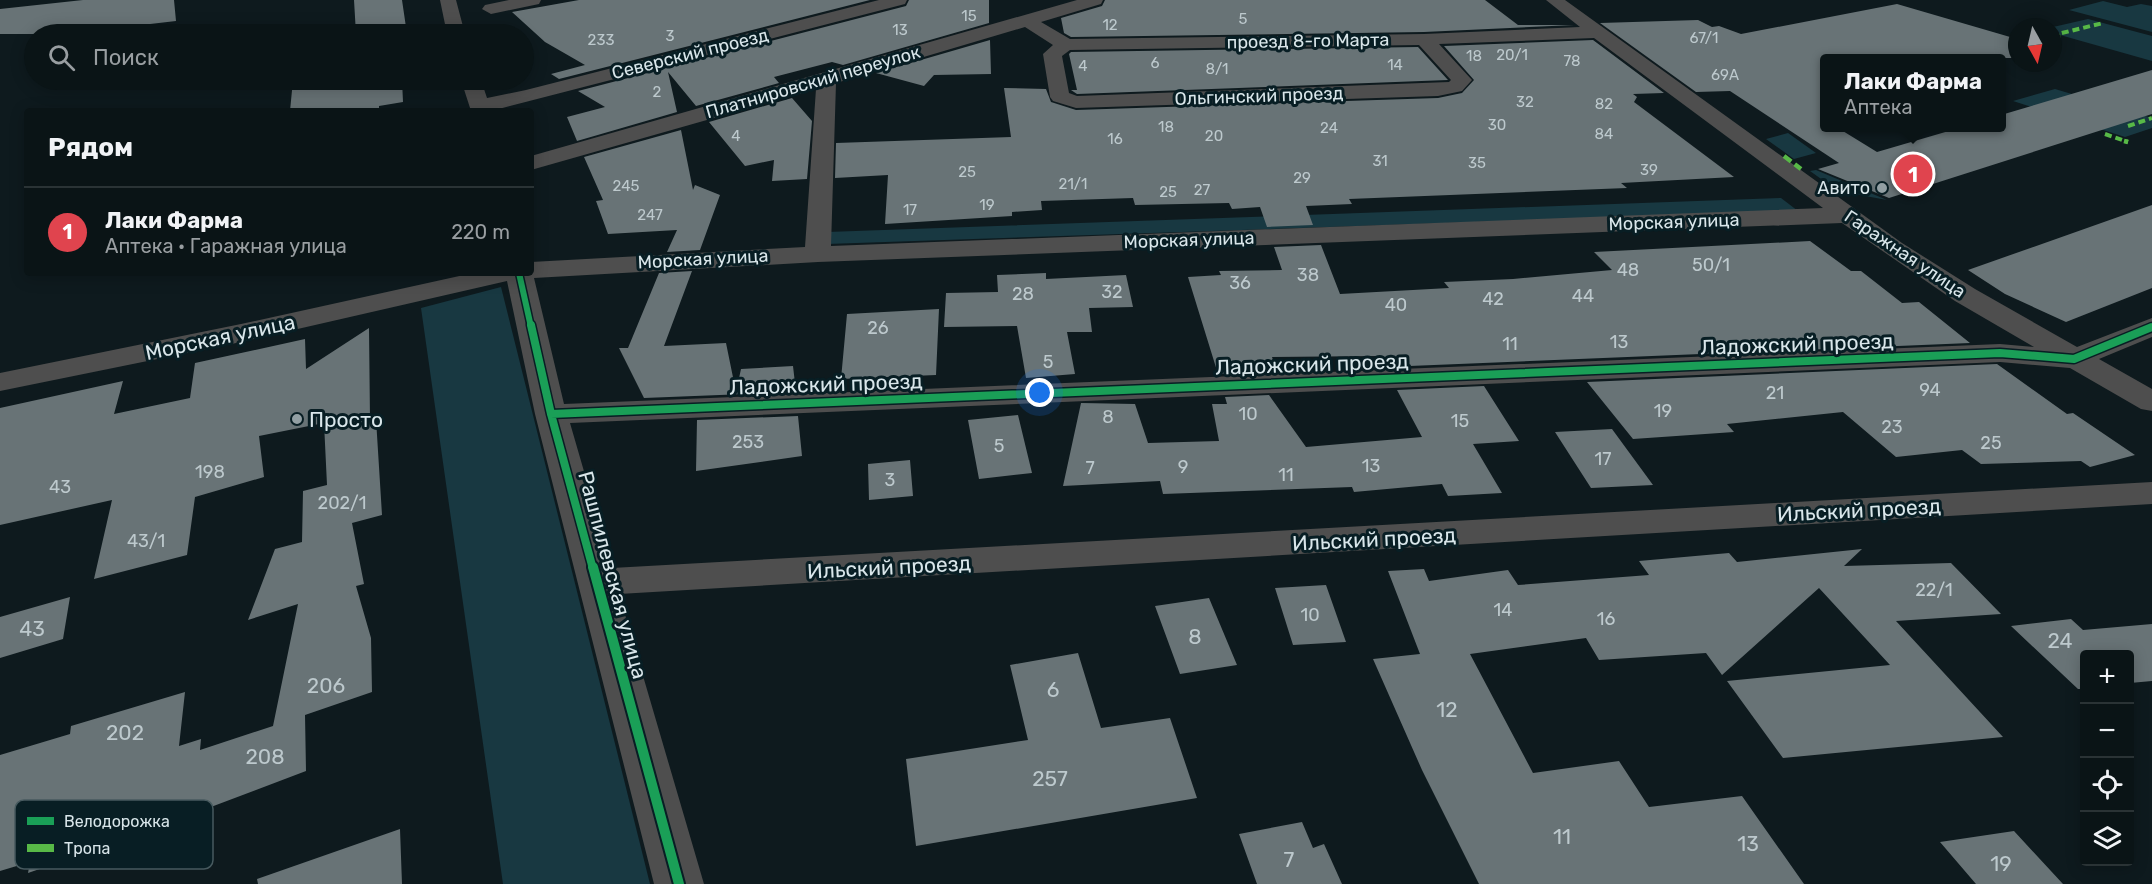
<!DOCTYPE html>
<html lang="ru">
<head>
<meta charset="utf-8">
<style>
  body { margin:0; font-family:Rubik,sans-serif; background:#131d1f; color:#f1f3f6 }
  .controls { position:absolute; right:18px; bottom:18px; display:grid; overflow:hidden; border-radius:6px; box-shadow:0 3px 15px #0003 }
  .controls button { width:54px; height:54px; display:grid; place-items:center; padding:0; border:0; border-bottom:2px solid #2a3335; background:#0a1416; color:#f1f3f6; font:30px sans-serif }
  .compass { position:absolute; left:2008px; top:18px; width:54px; height:54px; border-radius:50%; background:#0a1416; box-shadow:0 3px 15px #0003; rotate:172deg }
  .you { position:absolute; left:1040px; top:393px; width:21px; height:21px; margin:-15px; border:4px solid #fff; border-radius:50%; background:#1a73e8; box-shadow:0 0 0 9px #1a73e833 }
  .badge { display:grid; place-items:center; width:39px; height:39px; border-radius:50%; background:#929fa3; color:#fff; font-size:20px; font-weight:700 }
  .pin { position:absolute; translate:-50% -50%; border:3px solid #fff; box-shadow:0 2px 6px #0006 }
  .popup { position:absolute; left:1820px; top:54px; width:186px; height:78px; box-sizing:border-box; display:grid; place-content:center; border-radius:6px; background:#0a1416; filter:drop-shadow(0 2px 4px #0005); font-size:20px; white-space:nowrap; color:#999ea1 }
  .popup b { font-size:22px; color:#f1f3f6 }
  .popup::after { content:''; position:absolute; left:50%; top:100%; margin-left:-12px; border:12px solid transparent; border-top-color:#0a1416 }
  .list { margin:0; padding:0; list-style:none }
  h2 { display:flex; justify-content:space-between; align-items:center; height:78px; margin:0; padding:0 24px; font-size:26px }
  h2 small { font-size:20px; font-weight:400; color:#999ea1 }
  .list li { display:grid; grid-template-columns:39px 1fr auto; gap:18px; align-items:center; box-sizing:border-box; height:90px; padding:0 24px; border-top:2px solid #2a3335 }
  .list b { display:block; font-size:22px; white-space:nowrap }
  .list p { margin:0; font-size:20px; white-space:nowrap; color:#999ea1 }
  .list em { font-size:20px; font-style:normal; color:#999ea1 }
  .icon { flex:none; width:33px; height:33px; fill:none; stroke:currentColor; stroke-width:2; stroke-linecap:round; stroke-linejoin:round }
  .map { position:relative; flex:none; width:2152px; height:884px; overflow:hidden }
  .search { position:absolute; background:#0a1416; box-shadow:0 3px 15px #0003; left:24px; top:24px; width:510px; height:66px; display:flex; align-items:center; gap:15px; box-sizing:border-box; padding:0 21px; border-radius:33px; color:#999ea1; font-size:22px }
  .panel { position:absolute; background:#0a1416; box-shadow:0 3px 15px #0003; left:24px; top:108px; width:510px; height:168px; border-radius:6px }
  .map>svg:first-child { display:block }
</style>
</head>
<body>
<div class="map">
<svg width="2152" height="884" viewBox="0 0 2152 884">
  <rect width="100%" height="100%" fill="#0e1a1e"/>
  <path fill="#183841" d="M2103 1 2127 7 2141 4 2152 6V32L2069 10Z
    M2088 19 2152 36V61L2053 33V27Z
    M2055 89 2152 118V128L2125 137 2013 101Z
    M1788 133 1816 153 1794 159 1766 139Z
    M1816 170 1887 200 1838 191 1810 171Z
    M1781 198 1798 211 827 244V232Z
    M501 287 650 884H503L421 308Z"/>
  <path fill="#687376" d="M83 0H174L176 21 64 34H0V9Z
    M354 0H402L407 34H356Z
    M579 0H870L559 79 551 74 585 65 545 42 512 12Z
    M909 0H989V23L843 65 832 62 774 77 779 83 696 106 668 72 677 112 577 141 567 117 605 107 578 91 906 6Z
    M1105 0H1485L1518 25H1574L1424 32 1071 37 1064 33 1061 18 1102 6Z
    M1897 4 2017 39V58H1824V128H1838L1877 152 1959 128H2001V115L2152 70V114L1889 198 1818 169 1839 163 1730 91 1696 92 1600 23 1698 20 1712 27 1719 26 1741 34Z
    M990 40 991 74 934 75 924 86 876 73Z
    M1593 40 1664 93 1633 94 1637 97 1634 102 1734 177 1621 183 1627 188 1349 199 1352 204 1306 206 1313 225 1267 227 1260 207 1232 209 1229 203 1135 205 1133 198 1041 201 1042 210 1012 212V216L885 224 888 175 835 178 836 143 1011 137 1004 88 1046 89 1051 102 1076 110 1438 98 1462 93 1474 80 1444 46Z
    M1418 47 1448 80 1077 94 1071 90H1077L1069 54 1071 52Z
    M293 80H402L403 102 379 106V111H290Z
    M792 98 812 121 807 179 772 181 774 160 745 166 709 122Z
    M681 130 693 190 695 185 720 195 700 250 667 252 677 230 608 234 596 201 603 200 584 157Z
    M2152 205V288L2066 322 2005 294 1968 270Z
    M1810 241 1851 271H1861L1902 303 1919 302 1970 343 1385 367 1378 356 1272 357 1274 363 1247 364 1253 373 1218 374 1188 277 1221 275 1219 271 1282 270 1274 247 1321 245 1340 294 1449 288 1444 282 1513 279 1612 270 1594 252Z
    M692 271 664 346 726 343 736 392 741 369 793 366 796 392 644 398 619 348H628L659 273Z
    M1046 273V279L1126 275 1133 307 1089 308 1092 332H1067L1075 374 1026 378 1017 326 944 327 946 293 998 292 997 275Z
    M939 309 936 375 841 379 847 314Z
    M369 328 370 420 376 419 382 515 352 523 364 584 356 586 371 638 372 692 305 715 306 771 195 813 194 816 28 873 30 862 0 871V755L70 734 71 726 185 692 179 746 201 739 200 750 273 726 298 604 248 620 275 549 302 542 303 491 327 485 324 423 259 436 264 477 195 497 187 555 94 579 112 500 0 525V408L123 381 114 414 190 398 195 363 305 339 306 369Z
    M1997 364 2067 414 2073 413 2135 455 2090 467 2081 461 1981 464 1962 450 1896 457 1843 412 1727 424 1734 432 1633 439 1587 382Z
    M1484 386 1519 441 1473 444 1502 493 1448 496 1442 484 1354 492 1352 487 1163 494 1160 481 1063 486 1081 403 1135 404 1148 443 1219 441 1212 404H1227L1225 397 1269 395 1306 447 1422 437 1397 390Z
    M1018 415 1032 473 979 479 968 420Z
    M798 416 802 456 696 471 697 420Z
    M1612 429 1653 485 1591 488 1555 432Z
    M910 460 913 496 869 500 868 464Z
    M1862 549 1844 566 1951 563 2001 614 1896 621 2003 737 1783 758 1727 681 1890 665 1819 588 1722 675 1706 653 1599 660 1586 638 1470 654 1533 773 1619 761 1649 807 1742 796 1804 884H1479L1422 770 1373 659 1420 654 1388 571 1424 569 1429 581 1508 570 1518 585 1649 575 1639 561 1729 553 1737 562Z
    M1326 585 1346 642 1293 645 1275 588Z
    M70 597 63 639 0 658V617Z
    M1209 598 1237 665 1180 674 1155 606Z
    M2071 619 2083 630 2152 624V681L2130 683V654H2085V689H2078L2011 626Z
    M1078 653 1101 728 1170 718 1197 798 916 846 906 759 1028 740 1010 665Z
    M1302 822 1313 848 1324 844 1342 884H1257L1239 834Z
    M400 829 402 884H258L257 879Z
    M2014 831 2063 884H1976L1940 842Z"/>
  <g fill="none" stroke-linecap="round" stroke-linejoin="round">
    <path fill="#4e4e4e" fill-rule="evenodd" d="M440 0H456L465 34H447Z
      M509 0H541L539 4 491 14 482 9 485 5Z
      M879 0H907L905 4 491 111H471L461 80H481L487 98 526 90Z
      M1077 0H1103L1101 4 1041 22 1070 39 1424 34 1580 27 1546 0H1565L1902 243 1975 289 2077 347 2152 318V337L2099 359 2152 389V411L2141 409 2070 368 2000 362 570 423 612 568 2152 482V504L619 594 704 884H654L535 414 507 281 241 342 0 391V373L241 324 473 273H531V262L805 247 816 89 531 170V156ZM1025 27 1053 45 1043 54 1050 97 1053 101 1076 108 1438 96 1462 91 1472 80 1439 44 1594 38 1823 208 831 246 836 83ZM1419 45 1451 80 1449 82 1077 96 1069 93 1062 56 1070 50ZM1842 223 1955 301 2034 347 2000 344 564 404 534 278 818 262Z"/>
    <path stroke="#58b947" stroke-width="4" stroke-dasharray="7 4" stroke-linecap="butt" d="M2059 41 2058 34 2103 23
      M2128 126 2152 118
      M2105 134 2128 142"/>
    <path stroke="#58b947" stroke-width="4.5" stroke-dasharray="9 4.5" stroke-linecap="butt" d="M2124 141 2128 142
      M1784 156 1801 169"/>
    <g stroke="#081e24" stroke-width="9">
      <path id="cycleway-far2" d="M519 273 531 327"/>
    </g>
    <g stroke="#081e24" stroke-width="11">
      <path id="cycleway-far1" d="M531 325 551 414 593 569
        M551 414 2000 353 2074 359 2152 327"/>
    </g>
    <g stroke="#081e24" stroke-width="14">
      <path id="cycleway" d="M593 567 679 884"/>
    </g>
    <use href="#cycleway-far2" stroke="#1a9f57" stroke-width="6"/>
    <use href="#cycleway-far1" stroke="#1a9f57" stroke-width="8"/>
    <use href="#cycleway" stroke="#1a9f57" stroke-width="10"/>
  </g>
  <g fill="#929fa3" stroke="#081e24" stroke-width="2">
    <circle cx="1882" cy="188" r="6"/>
    <circle cx="297" cy="419" r="6"/>
  </g>
  <g text-anchor="middle" dominant-baseline="central" stroke-width="6" stroke-linejoin="round" paint-order="stroke">
    <g font-size="15" fill="#bdc9cd">
      <text x="969" y="16">15</text>
      <text x="1243" y="19">5</text>
      <text x="1110" y="25">12</text>
      <text x="900" y="30">13</text>
      <text x="670" y="36">3</text>
      <text x="1704" y="38">67/1</text>
      <text x="601" y="40">233</text>
      <text x="1512" y="55">20/1</text>
      <text x="1474" y="56">18</text>
      <text x="1572" y="61">78</text>
      <text x="1155" y="63">6</text>
      <text x="1395" y="65">14</text>
      <text x="1083" y="66">4</text>
      <text x="1217" y="69">8/1</text>
      <text x="1725" y="75">69А</text>
      <text x="657" y="92">2</text>
      <text x="1525" y="102">32</text>
      <text x="1604" y="104">82</text>
      <text x="1497" y="125">30</text>
      <text x="1166" y="127">18</text>
      <text x="1329" y="128">24</text>
      <text x="1604" y="134">84</text>
      <text x="736" y="136">4</text>
      <text x="1214" y="136">20</text>
      <text x="1115" y="139">16</text>
      <text x="1380" y="161">31</text>
      <text x="1477" y="163">35</text>
      <text x="1649" y="170">39</text>
      <text x="967" y="172">25</text>
      <text x="1302" y="178">29</text>
      <text x="1073" y="184">21/1</text>
      <text x="626" y="186">245</text>
      <text x="1202" y="190">27</text>
      <text x="1168" y="192">25</text>
      <text x="987" y="205">19</text>
      <text x="910" y="210">17</text>
      <text x="650" y="215">247</text>
    </g>
    <g font-size="18" fill="#d9e6ea" stroke="#081e24">
      <text transform="translate(1308 41) rotate(-1)">проезд 8-го Марта</text>
      <text transform="translate(690 54) rotate(-14)">Северский проезд</text>
      <text transform="translate(813 82) rotate(-16)">Платнировский переулок</text>
      <text transform="translate(1259 96) rotate(-2)">Ольгинский проезд</text>
      <text transform="translate(1674 222) rotate(-2)">Морская улица</text>
      <text transform="translate(1189 240) rotate(-2)">Морская улица</text>
      <text transform="translate(1905 254) rotate(34)">Гаражная улица</text>
      <text transform="translate(703 259) rotate(-3)">Морская улица</text>
    </g>
    <g font-size="18" fill="#d9e6ea" stroke="#081e24" text-anchor="end">
      <text x="1870" y="188">Авито</text>
    </g>
    <g font-size="18" fill="#bdc9cd">
      <text x="1711" y="265">50/1</text>
      <text x="1628" y="270">48</text>
      <text x="1308" y="275">38</text>
      <text x="1240" y="283">36</text>
      <text x="1112" y="292">32</text>
      <text x="1023" y="294">28</text>
      <text x="1583" y="296">44</text>
      <text x="1493" y="299">42</text>
      <text x="1396" y="305">40</text>
      <text x="878" y="328">26</text>
      <text x="1619" y="342">13</text>
      <text x="1510" y="344">11</text>
      <text x="1048" y="362">5</text>
      <text x="1930" y="390">94</text>
      <text x="1775" y="393">21</text>
      <text x="1663" y="411">19</text>
      <text x="1248" y="414">10</text>
      <text x="1108" y="417">8</text>
      <text x="1460" y="421">15</text>
      <text x="1892" y="427">23</text>
      <text x="748" y="442">253</text>
      <text x="1991" y="443">25</text>
      <text x="999" y="446">5</text>
      <text x="1603" y="459">17</text>
      <text x="1371" y="466">13</text>
      <text x="1183" y="467">9</text>
      <text x="1090" y="468">7</text>
      <text x="210" y="472">198</text>
      <text x="1286" y="475">11</text>
      <text x="890" y="480">3</text>
      <text x="60" y="487">43</text>
      <text x="342" y="503">202/1</text>
      <text x="146" y="541">43/1</text>
      <text x="1934" y="590">22/1</text>
      <text x="1503" y="610">14</text>
      <text x="1310" y="615">10</text>
      <text x="1606" y="619">16</text>
    </g>
    <g font-size="21" fill="#d9e6ea" stroke="#081e24">
      <text transform="translate(220 337) rotate(-12)">Морская улица</text>
      <text transform="translate(1797 344) rotate(-2)">Ладожский проезд</text>
      <text transform="translate(1312 364) rotate(-2)">Ладожский проезд</text>
      <text transform="translate(826 384) rotate(-2)">Ладожский проезд</text>
      <text transform="translate(1859 510) rotate(-3)">Ильский проезд</text>
      <text transform="translate(1374 539) rotate(-3)">Ильский проезд</text>
      <text transform="translate(889 567) rotate(-3)">Ильский проезд</text>
      <text transform="translate(613 575) rotate(75)">Рашпилевская улица</text>
    </g>
    <g font-size="21" fill="#d9e6ea" stroke="#081e24" text-anchor="start">
      <text x="309" y="419">Просто</text>
    </g>
    <g font-size="21" fill="#bdc9cd">
      <text x="32" y="628">43</text>
      <text x="1195" y="636">8</text>
      <text x="2060" y="640">24</text>
      <text x="326" y="685">206</text>
      <text x="1053" y="689">6</text>
      <text x="1447" y="709">12</text>
      <text x="125" y="732">202</text>
      <text x="265" y="756">208</text>
      <text x="1050" y="778">257</text>
      <text x="1562" y="836">11</text>
      <text x="1748" y="843">13</text>
      <text x="1289" y="859">7</text>
      <text x="2001" y="863">19</text>
    </g>
  </g>
  <rect x="15" y="800" width="198" height="69" rx="9" fill="#081e24" stroke="#475a5f" stroke-width="1.5"/>
  <rect x="27" y="817" width="27" height="8" fill="#1a9f57"/>
  <rect x="27" y="844" width="27" height="8" fill="#58b947"/>
  <g font-size="16" fill="#d9e6ea">
    <text x="64" y="827">Велодорожка</text>
    <text x="64" y="854">Тропа</text>
  </g>
</svg>
<div class="controls">
<button>+</button>
<button>−</button>
<button><svg class="icon" aria-label="locate" viewBox="0 0 24 24"><circle cx="12" cy="12" r="6"/><path d="M12 2v4M12 18v4M2 12h4M18 12h4"/></svg></button>
<button><svg class="icon" aria-label="layers" viewBox="0 0 24 24"><path d="M12 4l9 5-9 5-9-5zM3 14l9 5 9-5"/></svg></button>
</div>
<svg class="compass" viewBox="-18 -18 36 36"><path d="M0-13l5 13h-10z" fill="#e53935"/><path d="M0 13l5-13h-10z" fill="#999ea1"/></svg>
<div class="you"></div>
<div class="pin badge" style="left:1913px;top:174px;background:#e0444e">1</div>
<div class="popup"><b>Лаки Фарма</b>Аптека</div>
<div class="search"><svg class="icon" aria-label="search" viewBox="0 0 24 24"><circle cx="10" cy="10" r="6"/><path d="M15 15l6 6"/></svg>Поиск</div>
<section class="panel">
<h2>Рядом<small></small></h2>
<ul class="list">
<li><span class="badge" style="background:#e0444e">1</span><div><b>Лаки Фарма</b><p>Аптека · Гаражная улица</p></div><em>220 m</em></li>
</ul>
</section>
</div>
</body>
</html>
